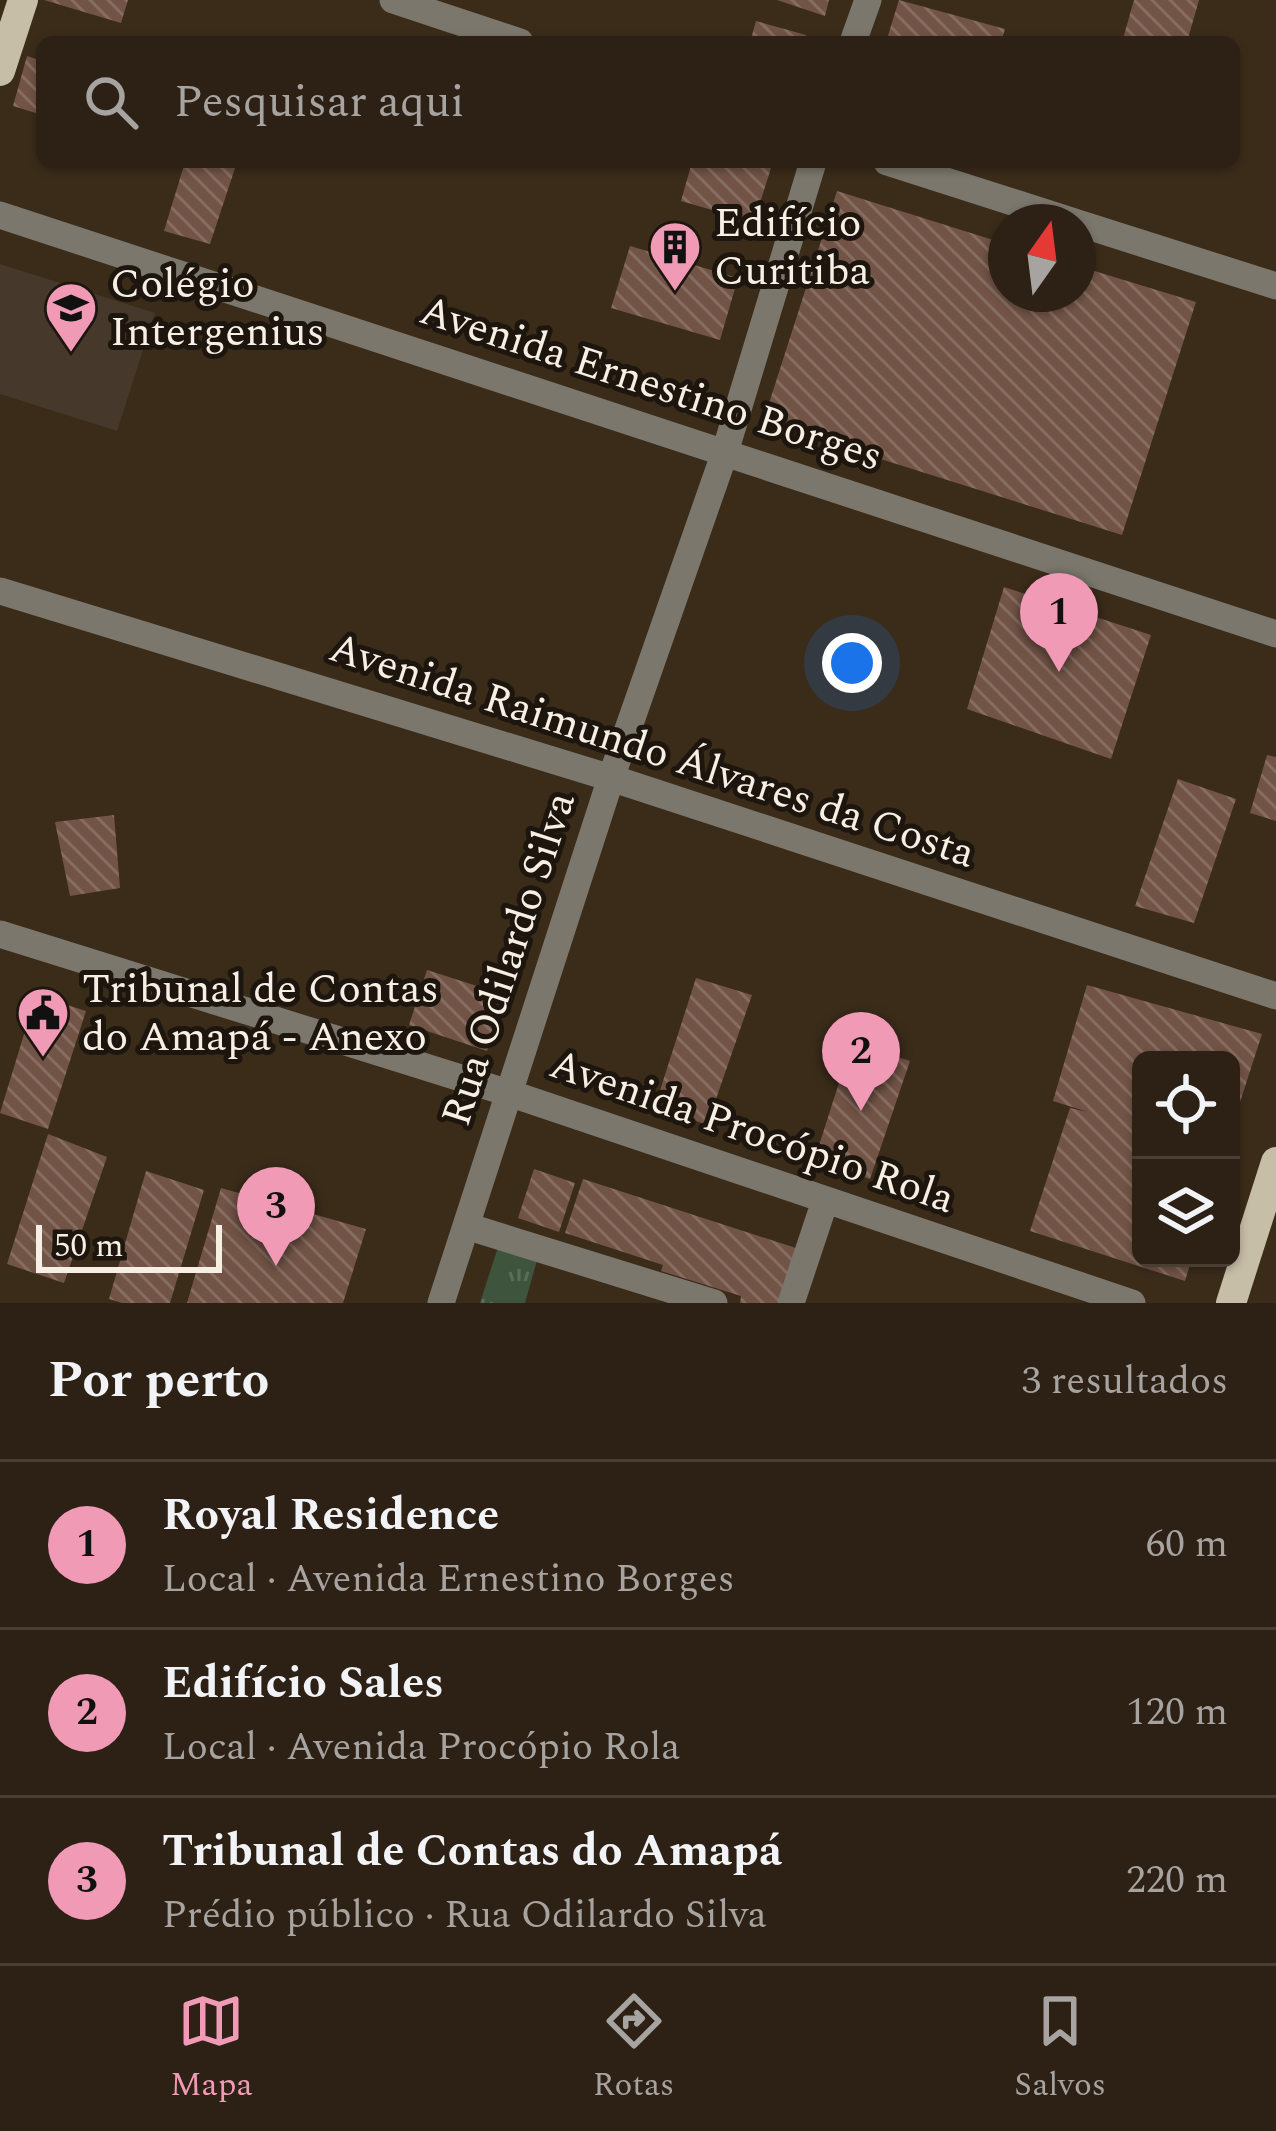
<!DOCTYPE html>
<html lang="pt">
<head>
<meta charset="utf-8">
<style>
  body { margin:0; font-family:Spectral,serif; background:#382e22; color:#f1f3f6 }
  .controls { position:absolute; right:36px; bottom:36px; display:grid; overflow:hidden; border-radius:18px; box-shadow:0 3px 9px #0004 }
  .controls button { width:108px; height:108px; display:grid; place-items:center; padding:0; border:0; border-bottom:3px solid #483e34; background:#2c2114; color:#f1f3f6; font:60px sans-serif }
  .compass { position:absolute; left:988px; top:204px; width:108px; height:108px; border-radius:50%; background:#2c2114; box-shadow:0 3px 9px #0004; rotate:14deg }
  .scale { position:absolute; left:36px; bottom:30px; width:186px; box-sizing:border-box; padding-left:12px; border:6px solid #f8efe4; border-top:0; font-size:33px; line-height:42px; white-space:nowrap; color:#f8efe4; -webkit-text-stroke:9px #1d160e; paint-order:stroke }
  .you { position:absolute; left:852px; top:663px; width:42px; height:42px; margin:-30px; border:9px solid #fff; border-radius:50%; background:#1a73e8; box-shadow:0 0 0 18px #1a73e833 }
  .badge { display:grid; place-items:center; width:78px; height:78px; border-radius:50%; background:#f09ab6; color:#111; font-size:39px; font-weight:700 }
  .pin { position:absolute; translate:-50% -99px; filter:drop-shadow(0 3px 6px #0008) }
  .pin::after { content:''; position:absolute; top:63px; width:42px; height:36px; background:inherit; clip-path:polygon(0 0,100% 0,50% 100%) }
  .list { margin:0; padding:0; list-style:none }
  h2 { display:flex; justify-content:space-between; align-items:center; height:156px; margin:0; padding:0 48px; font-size:51px }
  h2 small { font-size:39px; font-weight:400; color:#a6a3a0 }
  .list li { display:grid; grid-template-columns:78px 1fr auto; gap:36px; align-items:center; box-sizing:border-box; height:168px; padding:0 48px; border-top:3px solid #483e34 }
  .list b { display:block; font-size:45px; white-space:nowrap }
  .list p { margin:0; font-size:39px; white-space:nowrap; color:#a6a3a0 }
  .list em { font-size:39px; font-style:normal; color:#a6a3a0 }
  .icon { flex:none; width:66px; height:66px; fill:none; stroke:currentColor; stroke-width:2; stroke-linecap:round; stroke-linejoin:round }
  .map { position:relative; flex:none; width:1276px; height:1303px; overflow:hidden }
  .search { position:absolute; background:#2c2114; box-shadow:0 3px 9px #0004; left:36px; right:36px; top:36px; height:132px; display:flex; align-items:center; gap:30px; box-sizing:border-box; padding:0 42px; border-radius:18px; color:#a6a3a0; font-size:45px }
  .sheet { height:660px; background:#2c2114 }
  nav { display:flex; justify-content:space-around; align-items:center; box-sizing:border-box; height:168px; border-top:3px solid #483e34; background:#2c2114; font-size:33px; color:#a6a3a0 }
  nav a { display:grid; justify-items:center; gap:6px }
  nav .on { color:#f09ab6 }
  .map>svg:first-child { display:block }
</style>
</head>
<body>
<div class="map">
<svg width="1276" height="1303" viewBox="0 0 1276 1303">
  <defs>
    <pattern id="grass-tufts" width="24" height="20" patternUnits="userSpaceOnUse" patternTransform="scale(3)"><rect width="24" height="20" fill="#3f543d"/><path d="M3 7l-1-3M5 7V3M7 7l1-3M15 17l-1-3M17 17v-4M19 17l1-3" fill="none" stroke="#5c6d59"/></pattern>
    <pattern id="building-back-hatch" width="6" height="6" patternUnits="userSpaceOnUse" patternTransform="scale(3)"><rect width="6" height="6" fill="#725446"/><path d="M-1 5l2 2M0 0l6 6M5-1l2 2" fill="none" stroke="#876d61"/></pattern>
  </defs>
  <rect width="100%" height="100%" fill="#3b2c1a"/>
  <path fill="#46382a" d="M0 264 155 313 117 431 0 394Z"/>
  <path fill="url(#grass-tufts)" d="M500 1241 539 1253 525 1303H480Z"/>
  <path fill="url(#building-back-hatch)" d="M44 0H128L121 23Z
    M777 0H829L825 16Z
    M899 0 1005 29 1001 42H886Z
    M1134 0H1199L1187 42H1122Z
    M756 21 806 35 804 42H750Z
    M27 56 42 61V115L13 106Z
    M185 162H237L210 244 164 231Z
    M692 162H749L771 168 754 222 681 201Z
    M837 191 1006 244V294H1078V266L1196 302 1122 535 763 422Z
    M630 246 738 278 720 340 611 308Z
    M1004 587 1151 635 1111 759 967 709Z
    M1267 755 1276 757V821L1250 813Z
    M1178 779 1236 799 1194 923 1135 906Z
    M114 815 120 888 70 896 55 822Z
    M427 970 505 995 487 1051 409 1025Z
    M696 978 752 995 707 1125 655 1106Z
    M1087 985 1262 1034 1232 1127 1231 1060H1141V1258H1192L1185 1281 1030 1231 1070 1108 1088 1112 1053 1101Z
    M36 995 86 1011 48 1129 0 1113Z
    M852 1042 910 1061 870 1179 814 1161Z
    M48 1134 107 1157 64 1283 7 1264Z
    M534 1169 575 1183 559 1232 518 1218Z
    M146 1171 204 1190 170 1303H122L109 1299Z
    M583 1179 799 1249 782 1303H740L741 1296 661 1271 663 1265 565 1233Z
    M221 1188 366 1229 343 1303H187Z"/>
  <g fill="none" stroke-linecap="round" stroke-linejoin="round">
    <path stroke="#7b776c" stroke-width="27" d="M393 0 520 42
      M853 42 868 0
      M887 162 1075 222
      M0 215 1276 634
      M1078 223 1276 286
      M0 591 611 778 1276 996
      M0 934 509 1093 1132 1303
      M466 1226 714 1303
      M441 1303 611 778 725 452 813 162
      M791 1303 825 1201"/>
    <path stroke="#c7bea8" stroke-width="30" d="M0 71 23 0
      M1231 1303 1276 1162"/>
  </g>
  <defs>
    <g id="building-pin" transform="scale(2.7)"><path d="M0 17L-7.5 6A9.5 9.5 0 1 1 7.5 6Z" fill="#f09ab6" stroke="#1d160e"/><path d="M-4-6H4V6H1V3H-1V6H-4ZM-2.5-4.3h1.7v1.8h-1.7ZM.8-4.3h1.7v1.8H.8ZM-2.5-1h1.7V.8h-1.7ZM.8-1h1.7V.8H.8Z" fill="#111"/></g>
    <g id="school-pin" transform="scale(2.7)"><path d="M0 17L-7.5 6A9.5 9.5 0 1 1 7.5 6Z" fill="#f09ab6" stroke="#1d160e"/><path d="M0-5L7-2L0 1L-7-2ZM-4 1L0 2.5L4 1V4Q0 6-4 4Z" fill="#111"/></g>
    <g id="civic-pin" transform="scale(2.7)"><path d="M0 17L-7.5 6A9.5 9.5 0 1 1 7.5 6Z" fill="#f09ab6" stroke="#1d160e"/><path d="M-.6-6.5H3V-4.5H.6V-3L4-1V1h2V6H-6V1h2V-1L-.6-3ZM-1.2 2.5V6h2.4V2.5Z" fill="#111"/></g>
  </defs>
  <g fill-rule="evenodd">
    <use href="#building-pin" x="675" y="247"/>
    <use href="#school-pin" x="71" y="308"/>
    <use href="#civic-pin" x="43" y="1013"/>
  </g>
  <g text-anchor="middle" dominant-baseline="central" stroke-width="10" stroke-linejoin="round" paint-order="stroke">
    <g font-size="42" fill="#f8efe4" stroke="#1d160e" text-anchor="start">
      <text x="714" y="223">Edifício<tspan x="714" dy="48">Curitiba</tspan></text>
      <text x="110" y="284">Colégio<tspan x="110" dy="48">Intergenius</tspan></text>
      <text x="82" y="989">Tribunal de Contas<tspan x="82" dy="48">do Amapá - Anexo</tspan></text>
    </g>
    <g font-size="42" fill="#f8efe4" stroke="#1d160e">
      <text transform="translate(651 384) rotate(18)">Avenida Ernestino Borges</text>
      <text transform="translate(652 751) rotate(18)">Avenida Raimundo Álvares da Costa</text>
      <text transform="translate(509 959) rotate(-72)">Rua Odilardo Silva</text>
      <text transform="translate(752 1132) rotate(19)">Avenida Procópio Rola</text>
    </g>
  </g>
</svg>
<div class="controls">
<button><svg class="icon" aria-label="locate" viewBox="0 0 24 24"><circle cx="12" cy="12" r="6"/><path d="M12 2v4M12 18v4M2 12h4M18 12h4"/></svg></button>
<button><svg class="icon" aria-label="layers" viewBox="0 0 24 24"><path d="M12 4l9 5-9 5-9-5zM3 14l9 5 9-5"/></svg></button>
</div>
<svg class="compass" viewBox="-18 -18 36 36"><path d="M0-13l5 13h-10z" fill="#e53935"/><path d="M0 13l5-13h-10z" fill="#a6a3a0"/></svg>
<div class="scale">50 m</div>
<div class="you"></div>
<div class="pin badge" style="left:1059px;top:672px">1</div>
<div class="pin badge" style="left:861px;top:1111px">2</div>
<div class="pin badge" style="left:276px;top:1266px">3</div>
<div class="search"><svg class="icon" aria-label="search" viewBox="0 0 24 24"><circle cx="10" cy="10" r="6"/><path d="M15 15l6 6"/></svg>Pesquisar aqui</div>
</div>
<section class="sheet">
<h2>Por perto<small>3 resultados</small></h2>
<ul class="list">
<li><span class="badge">1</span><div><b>Royal Residence</b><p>Local · Avenida Ernestino Borges</p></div><em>60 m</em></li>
<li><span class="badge">2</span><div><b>Edifício Sales</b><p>Local · Avenida Procópio Rola</p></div><em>120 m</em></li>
<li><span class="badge">3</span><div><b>Tribunal de Contas do Amapá</b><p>Prédio público · Rua Odilardo Silva</p></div><em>220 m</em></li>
</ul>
</section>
<nav>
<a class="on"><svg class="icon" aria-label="map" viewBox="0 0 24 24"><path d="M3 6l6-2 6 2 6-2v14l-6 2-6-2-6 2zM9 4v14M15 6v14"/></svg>Mapa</a>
<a><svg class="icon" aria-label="directions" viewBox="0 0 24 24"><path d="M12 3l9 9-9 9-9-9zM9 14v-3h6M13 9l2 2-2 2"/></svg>Rotas</a>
<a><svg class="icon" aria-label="saved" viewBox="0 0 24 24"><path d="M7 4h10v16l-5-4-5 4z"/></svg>Salvos</a>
</nav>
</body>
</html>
